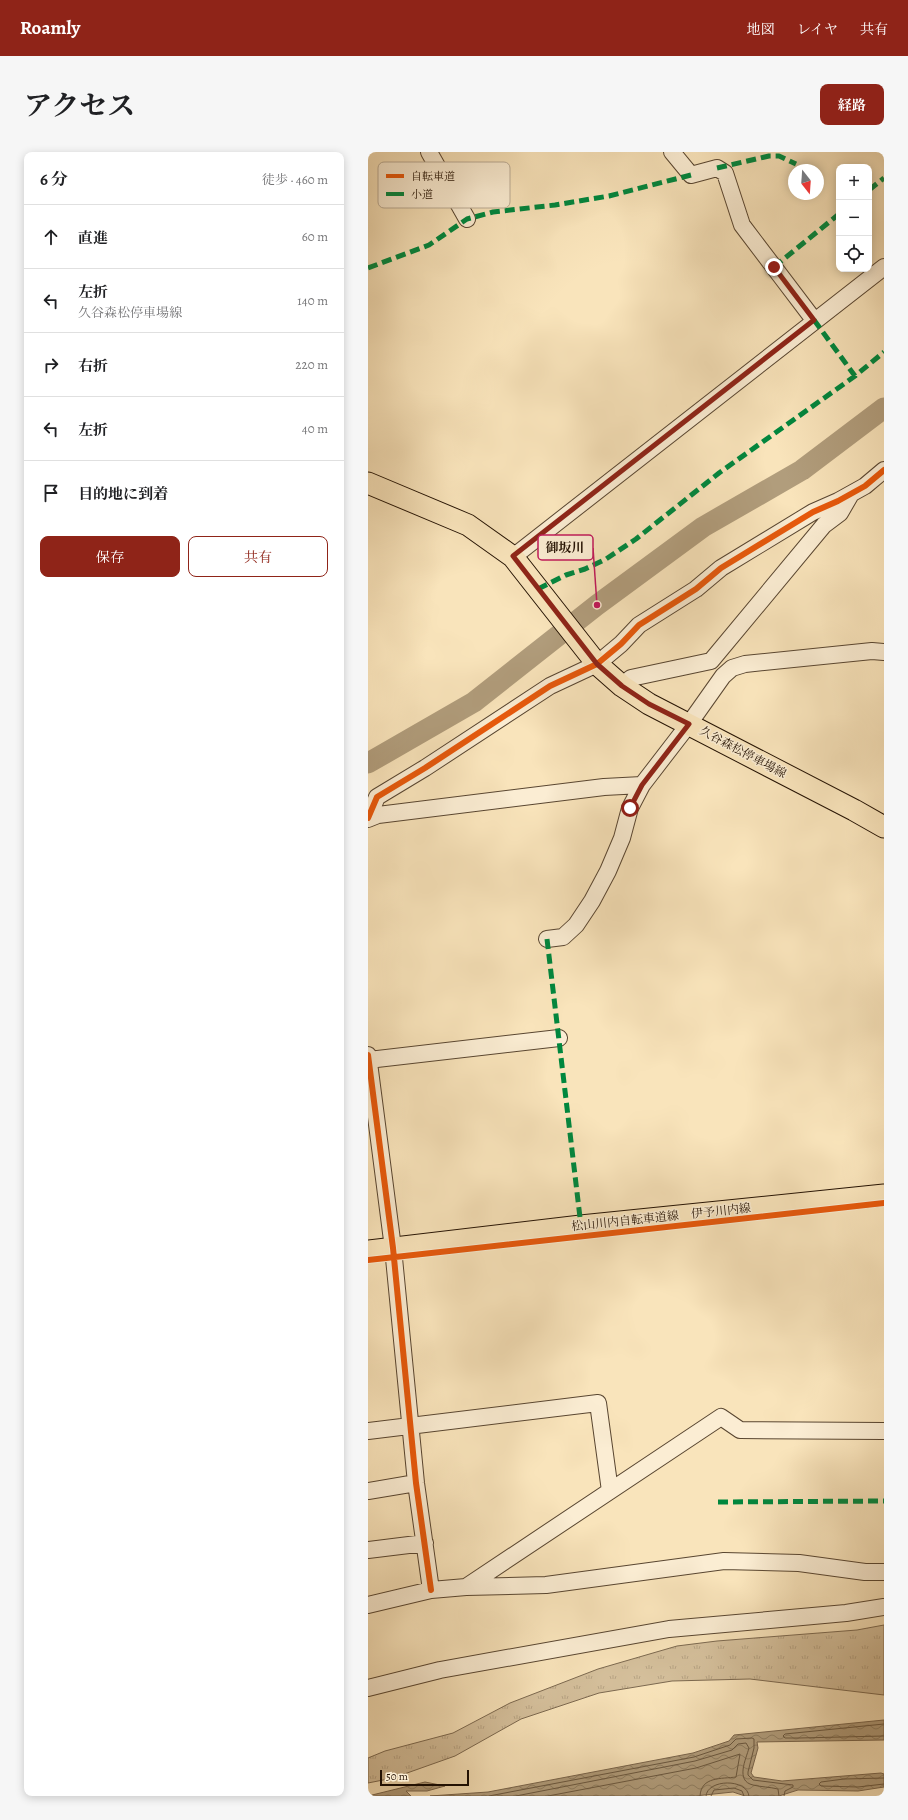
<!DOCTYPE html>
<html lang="ja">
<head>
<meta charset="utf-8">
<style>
  body { margin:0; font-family:Alegreya,"Noto Serif JP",serif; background:#f6f6f6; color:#202124 }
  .controls { position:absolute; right:12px; top:12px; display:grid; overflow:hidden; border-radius:8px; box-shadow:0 2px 10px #0003 }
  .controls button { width:36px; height:36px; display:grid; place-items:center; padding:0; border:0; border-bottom:1px solid #e0e0e0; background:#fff; color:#202124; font:20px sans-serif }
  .compass { position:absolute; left:420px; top:12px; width:36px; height:36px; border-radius:50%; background:#fff; box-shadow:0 2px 10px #0003; rotate:163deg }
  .scale { position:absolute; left:12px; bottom:10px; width:89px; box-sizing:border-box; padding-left:4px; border:2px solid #241203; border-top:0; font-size:11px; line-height:14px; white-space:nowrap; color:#241203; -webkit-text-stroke:3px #fbedd3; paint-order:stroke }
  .stop { position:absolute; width:12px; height:12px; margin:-9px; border:3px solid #8f2418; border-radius:50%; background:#fff }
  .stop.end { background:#8f2418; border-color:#fff; box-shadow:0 1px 4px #0008 }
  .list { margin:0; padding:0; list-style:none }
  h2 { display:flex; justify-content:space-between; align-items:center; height:52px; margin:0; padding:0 16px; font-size:17px }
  h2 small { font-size:13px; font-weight:400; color:#757577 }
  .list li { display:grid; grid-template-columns:26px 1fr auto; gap:12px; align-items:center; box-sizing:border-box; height:64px; padding:0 16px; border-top:1px solid #e0e0e0 }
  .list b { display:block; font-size:15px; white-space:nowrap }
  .list p { margin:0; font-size:13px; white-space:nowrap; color:#757577 }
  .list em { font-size:13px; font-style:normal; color:#757577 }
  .actions { display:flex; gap:8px; padding:12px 16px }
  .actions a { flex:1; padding:9px 0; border:1px solid #8f2418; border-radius:8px; text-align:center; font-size:14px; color:#8f2418 }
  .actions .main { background:#8f2418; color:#fff }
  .icon { flex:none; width:22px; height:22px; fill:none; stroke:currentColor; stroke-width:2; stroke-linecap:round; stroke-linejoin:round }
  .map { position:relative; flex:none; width:516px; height:1644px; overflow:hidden; border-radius:8px }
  header { display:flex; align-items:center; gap:24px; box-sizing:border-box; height:56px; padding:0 20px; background:#8f2418; color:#fff }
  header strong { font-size:19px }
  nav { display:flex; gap:22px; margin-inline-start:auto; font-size:14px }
  .intro { display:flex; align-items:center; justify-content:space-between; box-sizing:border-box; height:96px; padding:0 24px }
  h1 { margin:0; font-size:28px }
  .button { padding:10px 18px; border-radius:8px; background:#8f2418; color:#fff; font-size:14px; font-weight:700 }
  main { display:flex; gap:24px; padding:0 24px }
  aside { flex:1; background:#fff; border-radius:8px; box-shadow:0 2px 10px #0003 }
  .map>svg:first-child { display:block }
</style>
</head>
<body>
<header>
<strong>Roamly</strong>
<nav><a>地図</a><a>レイヤ</a><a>共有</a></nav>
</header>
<div class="intro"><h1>アクセス</h1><a class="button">経路</a></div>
<main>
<aside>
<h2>6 分<small>徒歩 · 460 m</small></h2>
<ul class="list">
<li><svg class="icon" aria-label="ahead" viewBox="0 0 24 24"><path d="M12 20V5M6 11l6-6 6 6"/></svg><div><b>直進</b></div><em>60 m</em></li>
<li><svg class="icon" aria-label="left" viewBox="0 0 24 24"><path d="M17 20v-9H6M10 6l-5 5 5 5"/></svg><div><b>左折</b><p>久谷森松停車場線</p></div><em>140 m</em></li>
<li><svg class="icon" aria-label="right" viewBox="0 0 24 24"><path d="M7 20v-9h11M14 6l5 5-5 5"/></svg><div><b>右折</b></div><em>220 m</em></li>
<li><svg class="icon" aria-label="left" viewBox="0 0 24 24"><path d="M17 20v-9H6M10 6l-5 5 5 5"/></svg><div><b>左折</b></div><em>40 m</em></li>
<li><svg class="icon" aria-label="arrive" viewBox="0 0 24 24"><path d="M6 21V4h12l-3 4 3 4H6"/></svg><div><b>目的地に到着</b></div></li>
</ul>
<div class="actions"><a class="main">保存</a><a>共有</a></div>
</aside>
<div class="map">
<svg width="516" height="1644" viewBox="0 0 516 1644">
  <defs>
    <pattern id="grass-tufts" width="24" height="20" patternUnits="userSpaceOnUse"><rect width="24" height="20" fill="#d5c09c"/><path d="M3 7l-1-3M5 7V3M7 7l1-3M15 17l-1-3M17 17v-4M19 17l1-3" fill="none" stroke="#b7a485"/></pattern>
    <pattern id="water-waves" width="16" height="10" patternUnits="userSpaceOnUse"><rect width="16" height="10" fill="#b19d7c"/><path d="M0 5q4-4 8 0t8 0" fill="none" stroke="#907f63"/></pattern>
  </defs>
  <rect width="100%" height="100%" fill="#f9e4bb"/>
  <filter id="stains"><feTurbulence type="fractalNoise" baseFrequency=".005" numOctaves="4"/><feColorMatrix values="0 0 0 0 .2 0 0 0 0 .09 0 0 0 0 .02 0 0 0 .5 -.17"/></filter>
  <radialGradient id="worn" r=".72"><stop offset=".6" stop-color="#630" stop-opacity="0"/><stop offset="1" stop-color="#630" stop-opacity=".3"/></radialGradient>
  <path fill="url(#grass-tufts)" stroke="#7c6950" d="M516 1473V1543L382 1527 304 1529 231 1541 153 1567 87 1604 25 1626 0 1631V1606L17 1599 85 1581 142 1551 230 1517 309 1494 349 1489 489 1478Z"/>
  <path fill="url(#water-waves)" stroke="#79654c" d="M516 1568V1588L389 1590 390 1596 383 1621 386 1625 414 1629 513 1621 516 1622V1635L490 1639 430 1638 411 1644H377L365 1640 327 1644H62L120 1640 325 1601 361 1589 366 1583Z
    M57 1630 77 1634 59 1639H38L43 1644H0Z"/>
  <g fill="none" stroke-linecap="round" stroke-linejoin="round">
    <path stroke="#6a5840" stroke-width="1" d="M516 1572 417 1582 415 1584 417 1586H431L516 1584
      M516 1626 476 1627 453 1630 451 1632 453 1634 490 1635 516 1632
      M121 1644 326 1605 362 1593 368 1587 384 1586 386 1587V1596L380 1620V1623L385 1628 425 1633V1635L417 1639 416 1644
      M148 1644 327 1609 364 1598 370 1592 378 1591 381 1596C378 1607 367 1629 385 1633 393 1635 402 1635 410 1637L411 1644
      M180 1644 328 1616 372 1602 368 1625C354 1627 333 1624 332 1644
      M338 1644C339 1627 379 1626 381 1644
      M343 1644 346 1638 366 1636 374 1639 376 1644"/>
    <path stroke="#b19d7c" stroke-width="21" d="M0 611 106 550 229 453 335 375 434 318 516 256"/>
    <g stroke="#594631" stroke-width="18">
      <path id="minor" d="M61 0 99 67
        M304 0 323 23 349 16 357 21 374 73 446 168
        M145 405 516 115
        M254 534 263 526 343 509 456 373 472 361 483 342
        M0 666 9 645 57 616 182 534 229 512 253 492 271 473 328 437 353 416 445 360 470 349 497 334 516 318
        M0 667 10 663 236 635 274 633
        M179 787 195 785 208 773 224 749 240 719 254 686 262 656 274 633 321 572 355 524 364 516 377 512 504 499 516 500
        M0 903 25 1096 48 1331 63 1438
        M0 908 191 886
        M0 1279 230 1251 242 1339
        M0 1339 48 1331
        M0 1398 57 1391
        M98 1435 353 1265 372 1278 516 1279
        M0 1453 63 1438 98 1435 178 1433 356 1409 431 1411 497 1420H516
        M0 1536 72 1518 301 1477 478 1461 516 1455"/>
    </g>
    <g stroke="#241203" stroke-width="23">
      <path id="major" d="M0 331 100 373 145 405 229 512 254 534 281 552 486 658 516 675
        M0 1099 213 1074 516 1043"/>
    </g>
    <use href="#minor" stroke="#fbedd3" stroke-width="16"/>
    <use href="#major" stroke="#f9e4bb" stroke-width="21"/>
    <path stroke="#00873e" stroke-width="5" stroke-dasharray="10 5" stroke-linecap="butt" d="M349 16 401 4H411L428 12
      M501 38 516 26
      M406 115 471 62
      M0 116 61 93 99 67 125 60 187 53 241 44 323 23
      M446 168 487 224
      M170 437 198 423 217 417 238 407 268 387 351 321 487 224 516 200
      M179 787 213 1074
      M350 1350 516 1349"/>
    <g stroke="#fbedd3" stroke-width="8">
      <path id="cycleway" d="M0 666 9 645 57 616 182 534 229 512 253 492 271 473 328 437 353 416 445 360 470 349 497 334 516 318
        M0 903 25 1096 48 1331 63 1438
        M0 1108 516 1051"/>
    </g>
    <use href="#cycleway" stroke="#e8590c" stroke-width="6"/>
  </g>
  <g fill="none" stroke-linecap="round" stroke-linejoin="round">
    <path stroke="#8f2418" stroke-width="5" d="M262 656 274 633 321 572 281 552 254 534 229 512 145 404 446 168 406 115"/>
  </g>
  <g text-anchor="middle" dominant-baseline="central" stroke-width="3" stroke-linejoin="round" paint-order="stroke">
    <g font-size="12" fill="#241203" stroke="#fbedd3">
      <text transform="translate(375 600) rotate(28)">久谷森松停車場線</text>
      <text transform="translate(353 1059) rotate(-6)">伊予川内線</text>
      <text transform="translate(257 1069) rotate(-6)">松山川内自転車道線</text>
    </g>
  </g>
  <rect x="10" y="10" width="132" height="46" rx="6" fill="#fbedd3" stroke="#baab95" stroke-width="1"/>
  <rect x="18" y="22" width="18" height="4" fill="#e8590c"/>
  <rect x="18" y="40" width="18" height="4" fill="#00873e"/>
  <g font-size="11" fill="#241203">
    <text x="43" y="28">自転車道</text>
    <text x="43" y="46">小道</text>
  </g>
  <path fill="none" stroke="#c2185b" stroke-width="1.5" d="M229 453L225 396"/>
  <circle fill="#c2185b" stroke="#fbedd3" stroke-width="1.5" cx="229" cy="453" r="4"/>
  <rect fill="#fbedd3" stroke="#c2185b" stroke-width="1.5" x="170" y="383" width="55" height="25" rx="4"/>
  <g font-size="13" text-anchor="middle" font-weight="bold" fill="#241203">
    <text x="197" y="400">御坂川</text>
  </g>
  <rect width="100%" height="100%" filter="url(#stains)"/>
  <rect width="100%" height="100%" fill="url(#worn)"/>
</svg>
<div class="controls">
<button>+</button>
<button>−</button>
<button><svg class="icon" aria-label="locate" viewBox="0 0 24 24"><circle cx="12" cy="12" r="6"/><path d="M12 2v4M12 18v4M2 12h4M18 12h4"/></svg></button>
</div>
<svg class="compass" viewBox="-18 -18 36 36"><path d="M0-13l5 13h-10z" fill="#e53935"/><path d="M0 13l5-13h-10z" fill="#757577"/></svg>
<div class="scale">50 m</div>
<div class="stop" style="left:262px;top:656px"></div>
<div class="stop end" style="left:406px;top:115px"></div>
</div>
</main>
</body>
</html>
